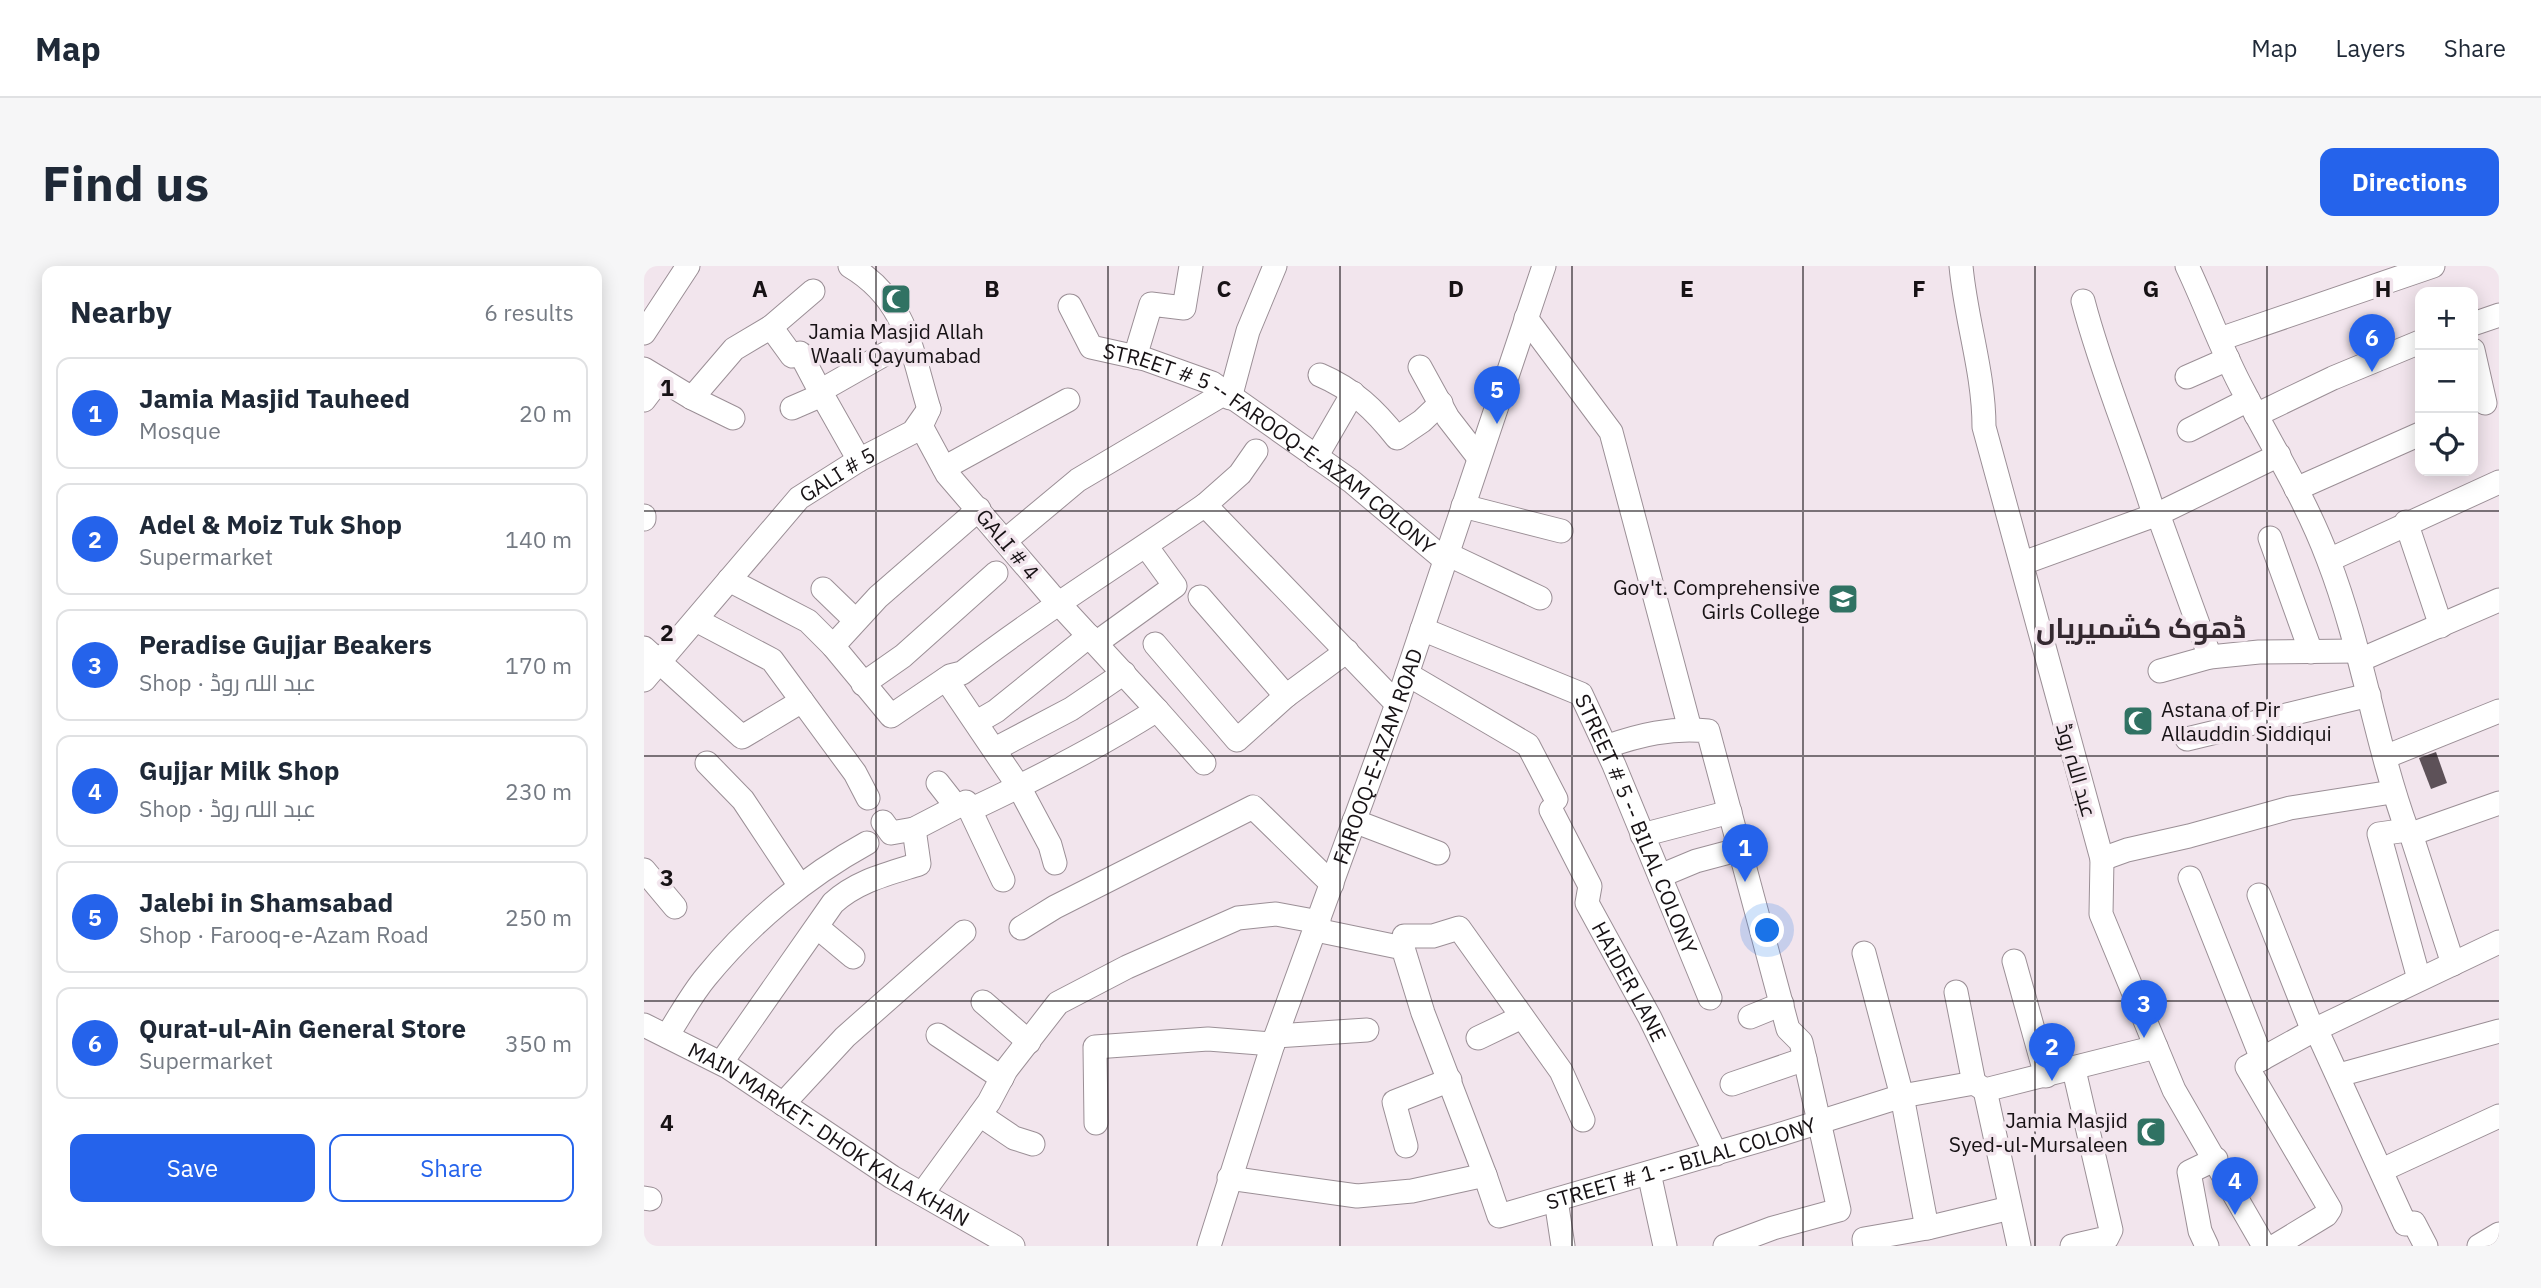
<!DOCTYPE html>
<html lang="en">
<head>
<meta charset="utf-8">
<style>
  body { margin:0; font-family:"IBM Plex Sans",Cairo,sans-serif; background:#f6f6f7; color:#1f2937 }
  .controls { position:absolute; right:21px; top:21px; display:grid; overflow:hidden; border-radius:14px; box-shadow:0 4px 18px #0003 }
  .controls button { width:63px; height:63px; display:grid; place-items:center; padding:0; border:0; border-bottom:2px solid #e0e1e3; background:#fff; color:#1f2937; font:35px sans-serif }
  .you { position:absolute; left:1124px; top:665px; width:24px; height:24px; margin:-18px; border:5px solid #fff; border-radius:50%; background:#1a73e8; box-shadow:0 0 0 10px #1a73e833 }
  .badge { display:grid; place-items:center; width:46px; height:46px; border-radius:50%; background:#2563eb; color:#fff; font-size:23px; font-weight:700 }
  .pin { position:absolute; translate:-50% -58px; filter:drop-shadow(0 2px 4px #0008) }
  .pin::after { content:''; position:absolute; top:37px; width:24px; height:21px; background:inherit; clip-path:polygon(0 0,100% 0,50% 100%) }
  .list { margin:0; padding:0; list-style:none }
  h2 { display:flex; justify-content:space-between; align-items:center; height:91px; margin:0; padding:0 28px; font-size:30px }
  h2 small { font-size:23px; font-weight:400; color:#747a83 }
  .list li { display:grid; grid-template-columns:46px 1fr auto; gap:21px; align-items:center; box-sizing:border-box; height:112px; margin:0 14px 14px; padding:0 14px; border:2px solid #e0e1e3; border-radius:14px }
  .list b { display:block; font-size:26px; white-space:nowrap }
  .list p { margin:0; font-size:23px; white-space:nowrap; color:#747a83 }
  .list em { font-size:23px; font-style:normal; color:#747a83 }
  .actions { display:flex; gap:14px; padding:21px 28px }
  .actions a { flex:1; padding:16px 0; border:2px solid #2563eb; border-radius:14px; text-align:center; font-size:24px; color:#2563eb }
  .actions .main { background:#2563eb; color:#fff }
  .icon { flex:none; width:38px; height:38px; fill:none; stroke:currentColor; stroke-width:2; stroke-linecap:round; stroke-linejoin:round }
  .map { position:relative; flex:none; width:1855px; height:980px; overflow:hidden; border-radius:14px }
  header { display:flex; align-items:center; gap:42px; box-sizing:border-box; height:98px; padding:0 35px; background:#fff; border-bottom:2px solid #e0e1e3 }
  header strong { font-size:33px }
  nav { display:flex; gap:38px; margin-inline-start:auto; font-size:24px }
  .intro { display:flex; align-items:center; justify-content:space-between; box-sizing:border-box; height:168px; padding:0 42px }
  h1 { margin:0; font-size:49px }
  .button { padding:18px 32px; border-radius:14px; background:#2563eb; color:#fff; font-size:24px; font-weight:700 }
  main { display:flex; gap:42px; padding:0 42px }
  aside { flex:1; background:#fff; border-radius:14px; box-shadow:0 4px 18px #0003 }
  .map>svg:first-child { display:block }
</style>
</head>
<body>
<header>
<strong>Map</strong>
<nav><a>Map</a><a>Layers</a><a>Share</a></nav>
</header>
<div class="intro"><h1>Find us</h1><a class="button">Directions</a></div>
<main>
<aside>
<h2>Nearby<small>6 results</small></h2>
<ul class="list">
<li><span class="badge">1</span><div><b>Jamia Masjid Tauheed</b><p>Mosque</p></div><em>20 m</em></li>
<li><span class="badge">2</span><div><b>Adel &amp; Moiz Tuk Shop</b><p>Supermarket</p></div><em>140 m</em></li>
<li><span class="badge">3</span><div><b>Peradise Gujjar Beakers</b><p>Shop · عبد اللہ روڈ</p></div><em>170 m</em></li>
<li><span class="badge">4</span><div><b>Gujjar Milk Shop</b><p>Shop · عبد اللہ روڈ</p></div><em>230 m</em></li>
<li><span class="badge">5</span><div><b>Jalebi in Shamsabad</b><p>Shop · Farooq-e-Azam Road</p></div><em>250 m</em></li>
<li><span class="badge">6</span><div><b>Qurat-ul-Ain General Store</b><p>Supermarket</p></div><em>350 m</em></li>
</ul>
<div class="actions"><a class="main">Save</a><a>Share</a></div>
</aside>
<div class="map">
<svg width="1855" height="980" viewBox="0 0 1855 980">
  <rect width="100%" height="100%" fill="#f2e5ed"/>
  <path fill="#5d5158" d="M1792 486 1803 517 1787 523 1775 492Z"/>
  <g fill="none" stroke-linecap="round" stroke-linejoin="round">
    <g stroke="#9b8f96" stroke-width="25">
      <g id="minor">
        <path d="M206 0C263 34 267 84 285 143"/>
        <path d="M1317 0C1322 55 1340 106 1340 161L1458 593 1457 648 1512 781 1530 824 1620 980"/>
        <path d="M1543 0C1563 42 1578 86 1600 126 1629 182 1662 234 1684 293 1718 381 1731 476 1763 564L1767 568 1809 698"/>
        <path d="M1439 35C1458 108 1488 177 1510 248"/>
        <path id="s1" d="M426 40 447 81 501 93 568 117 707 215 801 294"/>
        <path d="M882 52 967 166 1046 463"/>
        <path d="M1829 58 1855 49"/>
        <path d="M127 61 169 25"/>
        <path d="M0 67 44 0"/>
        <path d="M1576 73 1789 0"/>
        <path d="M1829 84 1841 137"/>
        <path d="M491 91 507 38 540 42 547 0"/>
        <path d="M776 101 804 152 835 192"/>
        <path d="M0 103 48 132 90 83 127 61 148 90 156 87 176 125"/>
        <path d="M676 109C709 123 731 144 753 172L778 155 797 137"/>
        <path d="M1543 111 1584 93"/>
        <path d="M48 132 89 152"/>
        <path d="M586 132 604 65 631 0"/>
        <path d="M0 134 16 113"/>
        <path d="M148 142 178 129"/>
        <path d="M1612 149 1689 112 1776 76"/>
        <path d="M1545 164 1604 134"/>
        <path d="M672 191 709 127"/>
        <path d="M215 194 176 125 264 75"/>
        <path d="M300 202 424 134"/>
        <path d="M1652 223 1776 168"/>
        <path d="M561 239 596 208 612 185"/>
        <path d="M819 240 917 265"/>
        <path d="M1514 248 1566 391"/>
        <path d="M0 250V253"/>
        <path d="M1762 256 1797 360"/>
        <path d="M1626 272 1667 386"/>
        <path d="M362 274 434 214 581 127"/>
        <path d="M803 288 896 332"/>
        <path d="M1685 294 1855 216"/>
        <path d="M1379 297 1514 248 1635 189"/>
        <path d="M85 314 164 355 189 380 247 450 306 410 318 407C396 347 480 295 561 239L753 438"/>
        <path d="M179 323 211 354"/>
        <path d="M556 331 642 430"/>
        <path d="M52 354 128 394 211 507 224 532"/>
        <path id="s2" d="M778 363 937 428 970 499 1066 732"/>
        <path d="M452 377 531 320 502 280"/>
        <path d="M511 378 593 474 642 430 703 385"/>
        <path d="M189 380 234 331 335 243"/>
        <path d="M0 382 98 471 158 435"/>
        <path d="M1716 394 1855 334"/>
        <path d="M1516 405 1566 391 1615 386 1713 385"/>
        <path d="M763 408 884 479 912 533"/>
        <path d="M302 413 375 521 406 579 411 597"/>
        <path id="s3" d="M0 414 155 232 215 194 269 166 283 146"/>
        <path d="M219 418 259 390 352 307"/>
        <path d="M513 444 560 497"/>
        <path d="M333 456 352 445 445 370"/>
        <path d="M1543 473 1725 429"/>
        <path d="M961 481C995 469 1028 461 1064 465L1144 763 1157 776 1195 944 1129 962 1081 980"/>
        <path d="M351 483 427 443 480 407"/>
        <path d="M1741 491 1855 445"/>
        <path d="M63 497 99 534 156 620"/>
        <path d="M294 517 312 540"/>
        <path d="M326 544 359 614"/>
        <path id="s4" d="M907 544 946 620 943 637 1006 752 1072 888"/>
        <path d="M710 555 794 587"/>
        <path d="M239 556 247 567 270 563"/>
        <path d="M1763 564 1735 568 1775 713"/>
        <path d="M1767 568 1855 537"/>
        <path d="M998 569 1086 546"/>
        <path d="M1458 593 1483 584 1545 570 1646 542 1748 526"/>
        <path d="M0 604 31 641"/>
        <path d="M1016 610 1052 595 1097 583"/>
        <path d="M1546 612 1618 793"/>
        <path d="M1615 629 1669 765"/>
        <path d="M173 661 209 691"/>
        <path d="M377 662 411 641 609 541 688 618"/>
        <path d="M672 664 759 682 779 747 841 909"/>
        <path d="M759 682 760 670H789L815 662 917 805 939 854"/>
        <path d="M1220 687 1258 830 1283 962"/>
        <path d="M1370 695 1402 810"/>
        <path d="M1312 726 1330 817"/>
        <path d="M339 736 385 776"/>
        <path d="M1106 751 1138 738"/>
        <path id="s5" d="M0 759 84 801 248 911 369 980"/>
        <path d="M1672 763 1761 958 1770 957 1782 980"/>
        <path d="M294 769 358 812"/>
        <path d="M23 770C36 750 47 729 62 711 106 657 163 610 223 577"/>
        <path d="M632 770 723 764"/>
        <path d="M834 772 878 751"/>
        <path d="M77 797 189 637C213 615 243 608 275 598L270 563 322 536 326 544C390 514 453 482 513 444L406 328 303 208 277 160 285 143"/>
        <path d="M1695 809 1855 765"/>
        <path d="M1088 818 1161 793"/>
        <path d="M1341 824 1375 980"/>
        <path d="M139 838 201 771 320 666"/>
        <path d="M336 849 370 872 389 878"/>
        <path d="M452 857 451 781 564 773 629 778"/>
        <path d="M762 880 750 836 806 814"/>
        <path d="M1738 904 1855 850"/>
        <path d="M1005 907 1021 980"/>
        <path id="s6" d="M585 912 713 930 768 925 841 909 855 950 1134 869 1258 830 1330 817 1341 824 1512 781"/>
        <path d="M278 928 345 836 362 804 414 737 483 701 594 652 632 648 675 656"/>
        <path d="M0 932 6 933"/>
        <path d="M912 934 919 980"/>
        <path id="s7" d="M565 980 629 778 753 438 900 0"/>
        <path d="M1221 980 1220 973 1283 962 1366 942"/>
        <path d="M1428 980 1463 972 1467 964 1430 804"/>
        <path d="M1563 980 1556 965 1545 906 1572 893"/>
        <path d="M1631 980 1682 949 1686 943 1603 801 1672 763 1855 676"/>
        <path d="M1835 980 1855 968"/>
      </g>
    </g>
    <use href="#minor" stroke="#fff" stroke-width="23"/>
  </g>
  <path fill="none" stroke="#171215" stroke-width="2" stroke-opacity="0.55" d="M232 0V980M464 0V980M696 0V980M928 0V980M1159 0V980M1391 0V980M1623 0V980M0 245H1855M0 490H1855M0 735H1855"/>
  <defs>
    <g id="mosque-square" transform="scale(1.575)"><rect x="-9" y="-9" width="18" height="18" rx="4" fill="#307263" stroke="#f2e5ed"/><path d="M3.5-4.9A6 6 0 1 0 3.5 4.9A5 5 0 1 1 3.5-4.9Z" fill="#fff"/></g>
    <g id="university-square" transform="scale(1.575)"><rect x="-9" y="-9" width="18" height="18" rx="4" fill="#307263" stroke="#f2e5ed"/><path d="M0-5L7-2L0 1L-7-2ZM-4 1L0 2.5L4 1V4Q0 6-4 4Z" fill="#fff"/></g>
  </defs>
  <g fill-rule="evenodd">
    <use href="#mosque-square" x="252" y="33"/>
    <use href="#university-square" x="1199" y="333"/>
    <use href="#mosque-square" x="1494" y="455"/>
    <use href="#mosque-square" x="1507" y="866"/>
  </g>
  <g text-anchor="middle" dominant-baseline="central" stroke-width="7" stroke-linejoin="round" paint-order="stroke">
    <g font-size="21" fill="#171215" stroke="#f2e5ed" text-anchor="end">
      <text x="252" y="65" text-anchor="middle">Jamia Masjid Allah<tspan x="252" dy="24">Waali Qayumabad</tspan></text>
      <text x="1176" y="321">Gov't. Comprehensive<tspan x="1176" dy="24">Girls College</tspan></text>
      <text x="1517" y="443" text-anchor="start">Astana of Pir<tspan x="1517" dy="24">Allauddin Siddiqui</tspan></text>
      <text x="1484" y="854">Jamia Masjid<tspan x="1484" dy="24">Syed-ul-Mursaleen</tspan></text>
    </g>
    <g font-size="21" fill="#171215" stroke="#f2e5ed">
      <text stroke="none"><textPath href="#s1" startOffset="254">STREET # 5 -- FAROOQ-E-AZAM COLONY</textPath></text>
      <text stroke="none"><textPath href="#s3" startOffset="284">GALI # 5</textPath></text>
      <text transform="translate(364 278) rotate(50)">GALI # 4</text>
      <text stroke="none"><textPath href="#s7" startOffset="518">FAROOQ-E-AZAM ROAD</textPath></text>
      <text transform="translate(1433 504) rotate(74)">عبد اللہ روڈ</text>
      <text stroke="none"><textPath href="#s2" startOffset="313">STREET # 5 -- BILAL COLONY</textPath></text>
      <text stroke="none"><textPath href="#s4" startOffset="192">HAIDER LANE</textPath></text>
      <text stroke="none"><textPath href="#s5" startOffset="215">MAIN MARKET- DHOK KALA KHAN</textPath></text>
      <text stroke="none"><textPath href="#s6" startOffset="492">STREET # 1 -- BILAL COLONY</textPath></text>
    </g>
    <g font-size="28" font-weight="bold" fill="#342930" stroke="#f2e5ed">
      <text x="1497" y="361">ڈھوک کشمیریاں</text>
    </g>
  </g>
  <g font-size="23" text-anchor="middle" font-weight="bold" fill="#171215" stroke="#f2e5ed" stroke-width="7" stroke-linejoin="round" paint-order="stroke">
    <text x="116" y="31">A</text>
    <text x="348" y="31">B</text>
    <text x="580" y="31">C</text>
    <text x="812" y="31">D</text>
    <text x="1043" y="31">E</text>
    <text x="1275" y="31">F</text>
    <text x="1507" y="31">G</text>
    <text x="1739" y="31">H</text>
    <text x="23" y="130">1</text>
    <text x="23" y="375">2</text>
    <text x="23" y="620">3</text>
    <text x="23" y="865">4</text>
  </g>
</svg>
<div class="controls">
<button>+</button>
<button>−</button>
<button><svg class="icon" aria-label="locate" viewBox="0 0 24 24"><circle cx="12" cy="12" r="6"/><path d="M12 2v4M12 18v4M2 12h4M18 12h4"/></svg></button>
</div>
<div class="you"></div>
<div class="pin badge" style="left:1101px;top:616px">1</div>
<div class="pin badge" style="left:1408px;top:815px">2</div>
<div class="pin badge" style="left:1500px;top:772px">3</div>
<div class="pin badge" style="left:1591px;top:949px">4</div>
<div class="pin badge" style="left:853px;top:158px">5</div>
<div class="pin badge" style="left:1728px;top:106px">6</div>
</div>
</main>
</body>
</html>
